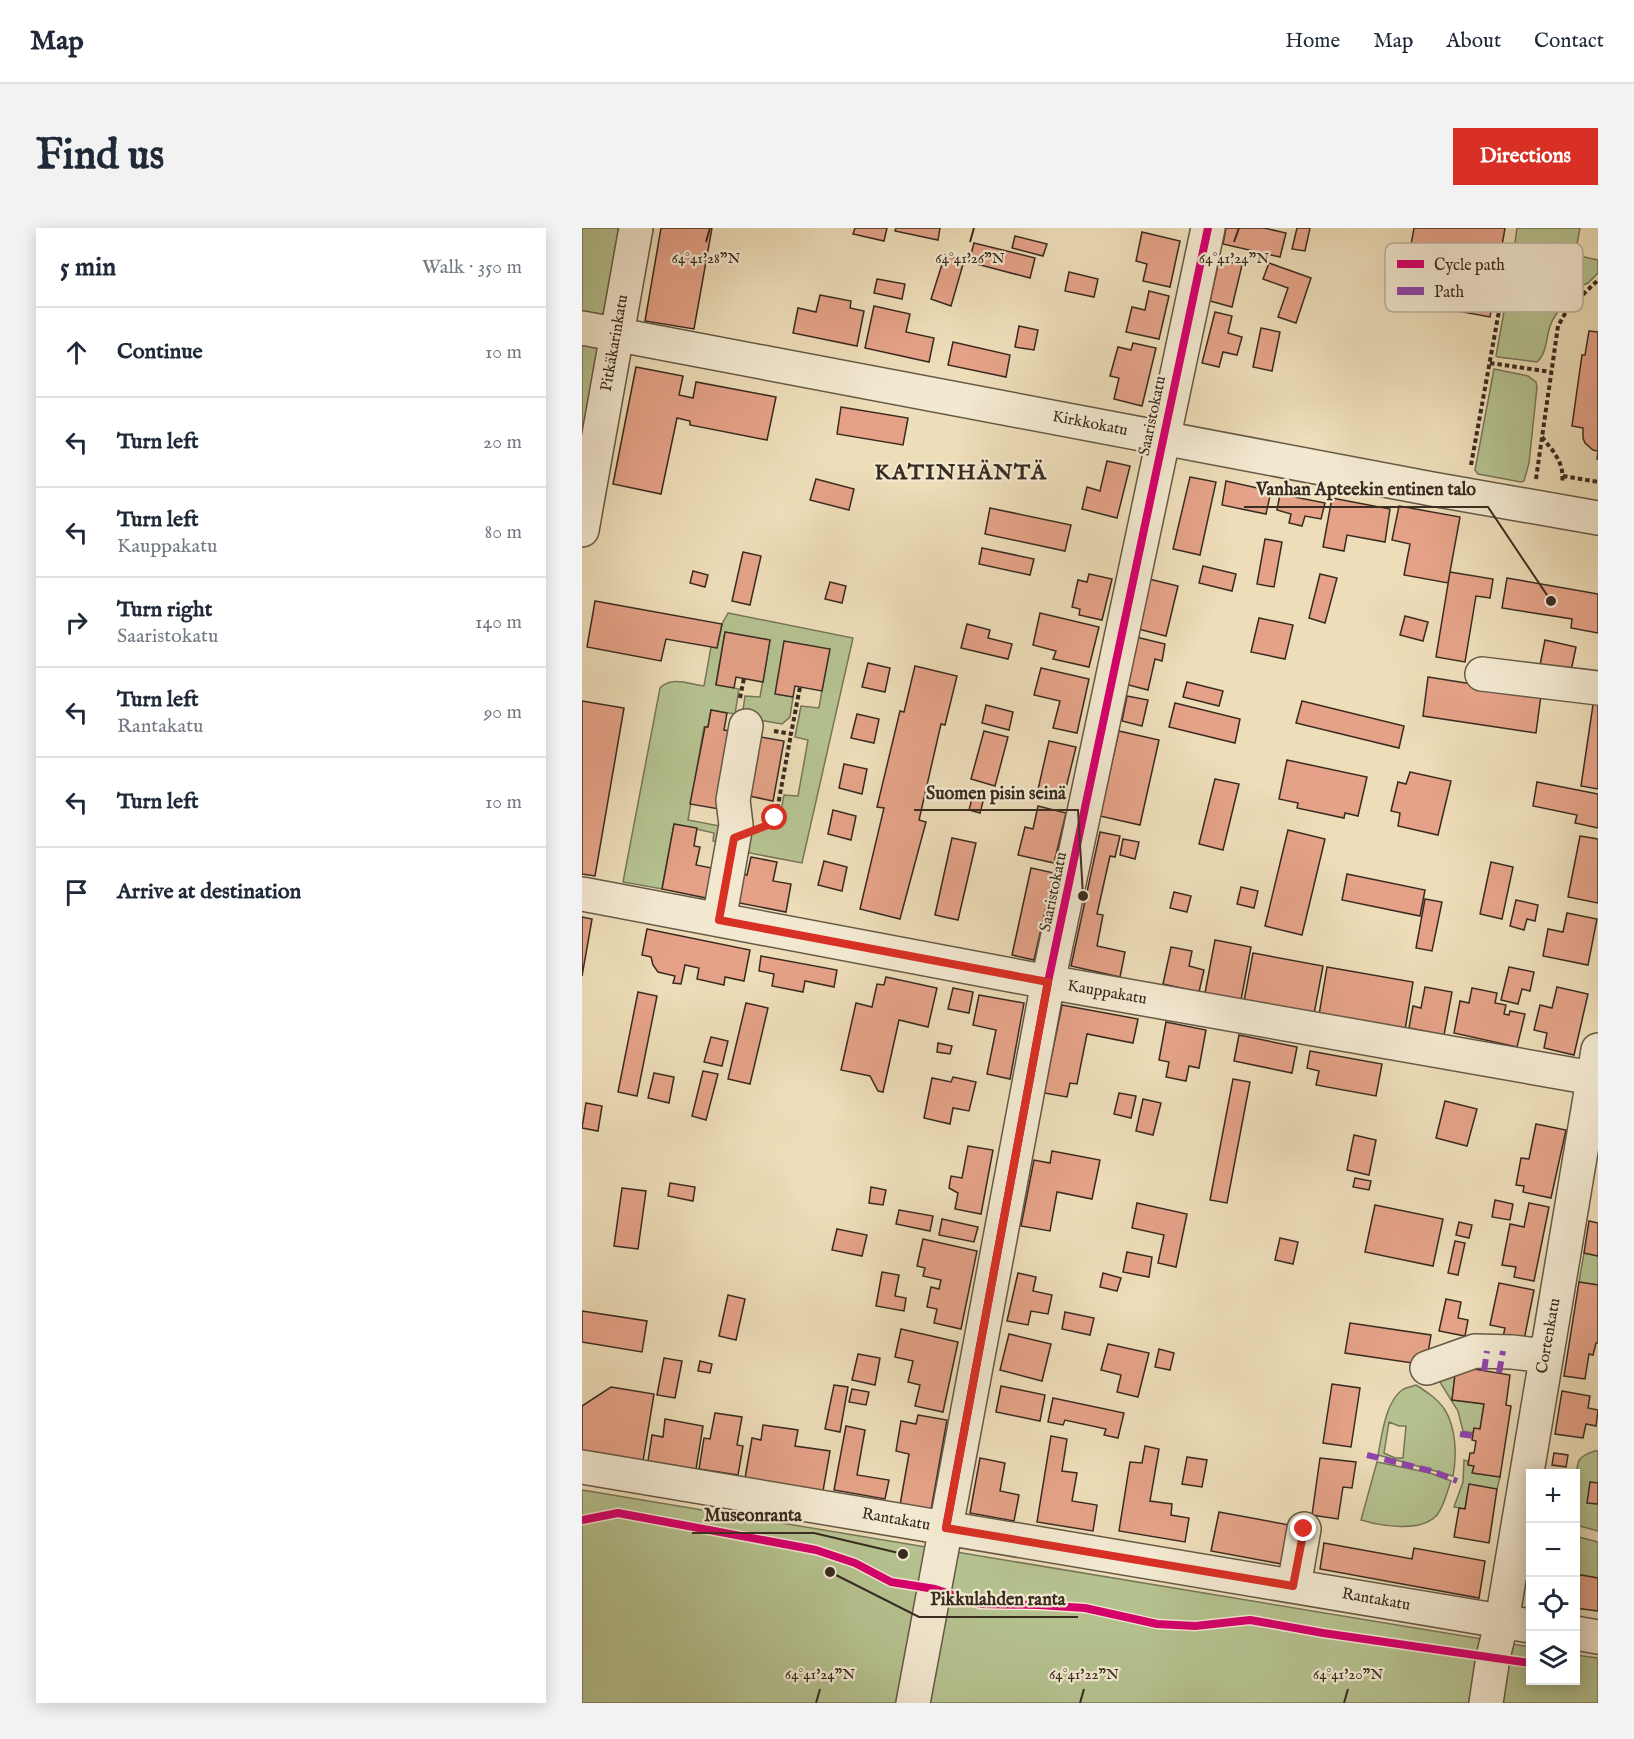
<!DOCTYPE html>
<html lang="en">
<head>
<meta charset="utf-8">
<style>
  body { margin:0; font-family:"IM FELL English",serif; background:#f2f2f3; color:#1f2937 }
  .controls { position:absolute; right:18px; bottom:18px; display:grid; overflow:hidden; border-radius:0px; box-shadow:0 3px 15px #0003 }
  .controls button { width:54px; height:54px; display:grid; place-items:center; padding:0; border:0; border-bottom:2px solid #e0e1e3; background:#fff; color:#1f2937; font:30px sans-serif }
  .stop { position:absolute; width:18px; height:18px; margin:-14px; border:4px solid #d93025; border-radius:50%; background:#fff }
  .stop.end { background:#d93025; border-color:#fff; box-shadow:0 2px 6px #0008 }
  .list { margin:0; padding:0; list-style:none }
  h2 { display:flex; justify-content:space-between; align-items:center; height:78px; margin:0; padding:0 24px; font-size:26px }
  h2 small { font-size:20px; font-weight:400; color:#747a83 }
  .list li { display:grid; grid-template-columns:39px 1fr auto; gap:18px; align-items:center; box-sizing:border-box; height:90px; padding:0 24px; border-top:2px solid #e0e1e3 }
  .list b { display:block; font-size:22px; white-space:nowrap }
  .list p { margin:0; font-size:20px; white-space:nowrap; color:#747a83 }
  .list em { font-size:20px; font-style:normal; color:#747a83 }
  .icon { flex:none; width:33px; height:33px; fill:none; stroke:currentColor; stroke-width:2; stroke-linecap:round; stroke-linejoin:round }
  .map { position:relative; flex:none; width:1016px; height:1475px; overflow:hidden; border-radius:0px }
  header { display:flex; align-items:center; gap:36px; box-sizing:border-box; height:84px; padding:0 30px; background:#fff; border-bottom:2px solid #e0e1e3 }
  header strong { font-size:28px }
  nav { display:flex; gap:33px; margin-inline-start:auto; font-size:21px }
  .intro { display:flex; align-items:center; justify-content:space-between; box-sizing:border-box; height:144px; padding:0 36px }
  h1 { margin:0; font-size:42px }
  .button { padding:15px 27px; border-radius:0px; background:#d93025; color:#fff; font-size:21px; font-weight:700 }
  main { display:flex; gap:36px; padding:0 36px }
  aside { flex:1; background:#fff; border-radius:0px; box-shadow:0 3px 15px #0003 }
  .map>svg:first-child { display:block }
</style>
</head>
<body>
<header>
<strong>Map</strong>
<nav><a>Home</a><a>Map</a><a>About</a><a>Contact</a></nav>
</header>
<div class="intro"><h1>Find us</h1><a class="button">Directions</a></div>
<main>
<aside>
<h2>5 min<small>Walk · 350 m</small></h2>
<ul class="list">
<li><svg class="icon" aria-label="ahead" viewBox="0 0 24 24"><path d="M12 20V5M6 11l6-6 6 6"/></svg><div><b>Continue</b></div><em>10 m</em></li>
<li><svg class="icon" aria-label="left" viewBox="0 0 24 24"><path d="M17 20v-9H6M10 6l-5 5 5 5"/></svg><div><b>Turn left</b></div><em>20 m</em></li>
<li><svg class="icon" aria-label="left" viewBox="0 0 24 24"><path d="M17 20v-9H6M10 6l-5 5 5 5"/></svg><div><b>Turn left</b><p>Kauppakatu</p></div><em>80 m</em></li>
<li><svg class="icon" aria-label="right" viewBox="0 0 24 24"><path d="M7 20v-9h11M14 6l5 5-5 5"/></svg><div><b>Turn right</b><p>Saaristokatu</p></div><em>140 m</em></li>
<li><svg class="icon" aria-label="left" viewBox="0 0 24 24"><path d="M17 20v-9H6M10 6l-5 5 5 5"/></svg><div><b>Turn left</b><p>Rantakatu</p></div><em>90 m</em></li>
<li><svg class="icon" aria-label="left" viewBox="0 0 24 24"><path d="M17 20v-9H6M10 6l-5 5 5 5"/></svg><div><b>Turn left</b></div><em>10 m</em></li>
<li><svg class="icon" aria-label="arrive" viewBox="0 0 24 24"><path d="M6 21V4h12l-3 4 3 4H6"/></svg><div><b>Arrive at destination</b></div></li>
</ul>
</aside>
<div class="map">
<svg width="1016" height="1475" viewBox="0 0 1016 1475">
  <rect width="100%" height="100%" fill="#edddb8"/>
  <filter id="stains"><feTurbulence type="fractalNoise" baseFrequency=".00333" numOctaves="4"/><feColorMatrix values="0 0 0 0 .2 0 0 0 0 .09 0 0 0 0 .02 0 0 0 .5 -.17"/></filter>
  <radialGradient id="worn" r=".72"><stop offset=".6" stop-color="#630" stop-opacity="0"/><stop offset="1" stop-color="#630" stop-opacity=".3"/></radialGradient>
  <path fill="#b5c290" stroke="#777658" stroke-width="1.5" fill-rule="evenodd" d="M0 0H41L0 241Z
    M935 0H998L993 27 1016 32V45L1006 55 996 59 974 53 931 47 929 44Z
    M927 56 975 65 986 70C980 79 972 87 968 98 964 110 965 125 955 134L916 129 914 128Z
    M912 141 946 148 954 154 955 159 947 235 942 253 939 254 896 246 893 242Z
    M146 385 271 410 220 635 157 623 160 610 193 597 197 593 202 567 216 568 226 512 213 509 219 478 237 480 247 421 194 466 211 469 208 489 200 496 160 489 163 468 178 469 188 412 143 404 134 456 157 461 153 486 129 482 126 499H122L106 592 143 599 140 615 131 613 132 605 92 596 80 661 41 654 78 460C90 448 107 456 122 458L129 419 135 420 140 396Z
    M1002 1025 1016 1028V1057L997 1054Z
    M900 1130 899 1142 874 1139 870 1171 902 1176 898 1201H892L891 1205 881 1203 876 1183 856 1151C870 1139 882 1132 900 1130Z
    M834 1157C845 1164 856 1171 863 1182 874 1200 875 1227 871 1248L796 1227C800 1207 803 1175 820 1162 824 1159 829 1159 834 1157ZM807 1194 817 1198H824L821 1230H813L802 1225Z
    M1013 1223H1016V1255L1006 1275 1016 1276V1303L994 1297V1269L997 1251 994 1250C995 1233 996 1228 1013 1223Z
    M882 1232 886 1233V1237L892 1238 891 1245 918 1249 915 1261 887 1257 883 1281 872 1279 881 1254Z
    M795 1234 848 1245 869 1253C865 1264 862 1278 855 1287 839 1305 799 1298 779 1292Z
    M0 1262 948 1419V1452H993L994 1427 1016 1430V1475H0Z
    M993 1308 1016 1314V1350L994 1346Z"/>
  <path fill="#e5a288" stroke="#392b20" stroke-width="1.5" d="M79 0H130L112 101 63 93Z
    M273 0H305L302 13 271 6Z
    M314 0H358L356 12 313 3Z
    M644 0H682L704 5 698 29 641 16Z
    M715 0H728L723 23 710 21Z
    M832 0H923L908 89 819 73Z
    M560 4 598 13 588 59 561 53 565 36 554 33Z
    M433 8 465 16 461 28 430 20Z
    M392 15 453 30 448 50 387 34Z
    M363 27 382 33 369 78 349 71Z
    M637 32 660 37 650 79 628 73Z
    M687 35 729 50 714 95 696 89 706 60 681 51Z
    M487 44 516 51 512 69 483 63Z
    M295 51 323 56 320 71 292 65Z
    M567 63 587 68 577 111 544 104 550 79 563 82Z
    M238 67 269 73 268 80 282 83 275 118 211 105 216 80 234 84Z
    M292 78 328 86 324 104 352 110 347 134 283 120Z
    M633 84 650 88 646 105 660 109 655 127 641 124 637 139 620 135Z
    M437 98 456 102 452 122 433 119Z
    M679 100 698 104 690 143 671 139Z
    M1007 103 1016 104V231H1015L1016 223 1011 222 1003 215 1001 210V200L990 198 1000 127H1003Z
    M371 114 428 127 424 149 366 137Z
    M551 115 574 120 560 178 532 171 537 150 528 148 536 119 549 122Z
    M54 139 101 148 97 167 111 170 114 154 194 169 185 212 108 197V193L95 190 79 266 31 256Z
    M259 179 326 190 321 217 255 206Z
    M525 233 548 238 535 290 500 281 505 259 518 263Z
    M608 249 634 254 618 327 591 321Z
    M234 251 272 261 267 282 228 272Z
    M644 253 689 263 684 286 640 277Z
    M698 266 743 275 739 291 723 288 720 298 707 295 709 286 695 282Z
    M750 270 808 281 803 314 765 307 762 323 741 319Z
    M817 278 878 289 866 355 822 347 828 316 810 312Z
    M408 280 489 297 483 323 403 306Z
    M683 311 700 314 692 359 675 356Z
    M400 320 452 331 448 347 397 336Z
    M161 324 179 328 168 377 150 373Z
    M621 338 654 346 650 363 617 355Z
    M111 343 126 347 123 359 108 355Z
    M868 344 911 351 908 370 894 368 883 434 854 429Z
    M507 346 530 351 520 392 497 387 498 381 490 379 496 352 505 354Z
    M738 346 755 350 743 395 727 390Z
    M925 350 1016 366V405L989 400 990 391 920 380Z
    M567 351 596 358 584 408 556 401Z
    M248 354 264 358 260 375 243 371Z
    M13 373 140 396 135 420 84 411 79 433 5 419Z
    M458 385 517 399 507 439 471 431 474 423 451 417Z
    M823 388 846 394 841 413 818 407Z
    M677 390 711 397 703 431 669 424Z
    M385 396 408 402 406 410 430 416 426 431 379 420Z
    M143 404 188 412 181 454 154 449 152 460 134 457Z
    M550 408 583 416 580 433 573 431 566 462 539 455Z
    M963 412 994 419 988 448 957 442Z
    M202 413 248 421 240 463 213 458 211 469 193 466Z
    M286 435 308 440 303 464 280 459Z
    M333 438 375 448 363 497 359 496 337 592 344 594 318 691 278 681 302 580 295 579 318 483 322 484Z
    M459 440 507 451 495 505 471 500 478 473 452 467Z
    M846 449 959 467 954 505 841 488Z
    M605 454 641 463 637 478 601 469Z
    M545 468 566 472 560 498 540 493Z
    M1012 470 1016 471V561L999 558Z
    M0 473 42 480 13 648 0 646Z
    M720 473 822 498 817 520 714 495Z
    M593 475 658 491 653 515 587 499Z
    M404 477 431 484 427 502 400 495Z
    M129 482 145 485 142 502 152 503 137 581 108 576 123 499H126Z
    M275 486 297 491 292 515 269 510Z
    M402 503 426 509 413 558 389 551Z
    M537 503 577 512 558 597 518 588Z
    M173 508 202 513 191 573 162 567Z
    M467 513 494 519 481 572 455 566Z
    M705 532 785 549 776 588 763 585 762 590 715 580 716 575 697 571Z
    M262 536 285 541 280 566 257 560Z
    M828 544 869 553 856 607 816 598 818 585 809 583 816 554 824 556Z
    M633 551 657 556 641 622 617 616Z
    M955 554 1016 566V600L993 595 995 587 951 578Z
    M392 563 403 566 398 585 387 582Z
    M456 578 484 585 472 635 436 627 443 599 451 601Z
    M251 582 274 588 269 612 246 606Z
    M92 596 115 600 112 618 118 619 114 637 135 641 129 671 80 661Z
    M706 602 743 611 720 707 683 698Z
    M518 604 538 608 533 629 528 628 515 686 521 687 515 718 543 724 538 749 489 738Z
    M998 608 1016 611V675L986 669Z
    M370 610 394 615 376 692 353 687Z
    M541 611 557 614 553 631 538 627Z
    M169 629 195 634 191 653 209 656 204 684 147 673 153 644 165 647Z
    M242 633 265 639 260 663 236 657Z
    M909 634 931 639 920 691 898 686Z
    M449 640 472 645 452 732 430 727Z
    M765 646 843 662 838 688 760 672Z
    M659 659 676 663 672 680 655 676Z
    M592 664 609 668 605 684 588 680Z
    M843 671 860 674 850 723 834 720Z
    M934 672 956 677 953 693 945 691 942 702 928 698Z
    M985 685 1015 691 1006 737 961 728 966 701 981 704Z
    M0 689 10 691 0 748Z
    M65 701 168 722 162 753 143 749 142 757 115 751 117 740 103 737 99 756 91 755 93 748 76 744 71 737 69 729 60 727Z
    M633 712 669 719 659 772 623 765Z
    M589 719 610 723 607 738 622 742 617 764 581 756Z
    M671 725 741 738 732 786 662 773Z
    M179 728 255 742 252 759 223 753 221 764 190 758 192 746 177 743Z
    M745 739 831 754 823 802 737 787Z
    M927 739 952 744 948 763 940 761 936 776 919 772Z
    M304 749 355 760 346 799 317 792 301 864 296 863 288 848 259 842 274 775 290 779 295 756 302 757Z
    M843 759 870 764 862 807 827 800 831 778 839 780Z
    M975 759 1006 766 992 827 962 820 965 805 952 802 958 777 970 780Z
    M371 760 391 764 387 785 366 781Z
    M890 760 915 765 913 775 924 777 922 786 927 787 928 783 943 786 935 819 872 805 878 773 887 775Z
    M56 764 75 768 55 868 36 864Z
    M397 767 442 775 428 851 405 846 414 802 391 797Z
    M164 775 186 780 168 856 146 851Z
    M480 777 556 791 551 815 505 806 495 856 488 855 485 869 462 865Z
    M584 794 624 802 617 840 607 838 604 853 584 849 587 834 577 832Z
    M657 807 715 819 710 845 652 833Z
    M129 809 146 813 140 838 122 834Z
    M356 815 370 818 368 826 355 824Z
    M728 823 800 836 794 868 734 857 737 843 725 840Z
    M121 843 136 846 124 892 110 888Z
    M72 845 92 849 87 875 66 870Z
    M371 849 394 854 387 883 371 880 368 896 342 890 350 850 369 854Z
    M651 851 668 854 645 975 628 972Z
    M537 865 554 868 549 890 532 886Z
    M561 871 579 875 571 907 554 903Z
    M863 873 895 881 885 918 854 910Z
    M4 875 20 878 16 903 0 900Z
    M954 896 984 902 969 970 941 964 942 958 934 957 939 930 947 931Z
    M772 907 794 912 787 947 765 942Z
    M386 918 411 922 399 986 373 981 376 965 367 960 369 948 380 950Z
    M470 923 518 932 510 971 475 964 468 1003 439 998 452 932 468 935Z
    M773 950 789 953 787 962 771 959Z
    M88 955 113 959 111 973 86 968Z
    M289 959 304 962 301 977 287 975Z
    M40 960 64 963 56 1021 32 1018Z
    M913 972 931 976 928 992 910 989Z
    M555 975 605 986 594 1039 576 1035 582 1007 550 1000Z
    M947 975 967 979 952 1053 932 1049 934 1039 920 1037 928 996 942 999Z
    M793 977 861 991 851 1038 783 1024Z
    M317 982 351 988 348 1003 314 996Z
    M360 991 396 999 392 1014 357 1007Z
    M1007 993 1016 995V1028L1002 1025Z
    M877 994 890 997 887 1010 874 1007Z
    M255 1001 285 1007 280 1028 250 1022Z
    M698 1010 716 1014 711 1036 693 1032Z
    M341 1011 395 1023 379 1101 352 1095 355 1081 345 1079 349 1059 357 1061 359 1052 341 1048 343 1040 335 1038Z
    M873 1013 883 1015 876 1047 866 1045Z
    M545 1024 570 1029 567 1049 541 1044Z
    M300 1044 317 1047 313 1068 324 1070 322 1083 294 1078Z
    M436 1045 454 1049 451 1063 470 1067 466 1086 449 1083 446 1097 425 1093Z
    M521 1045 539 1050 535 1063 518 1059Z
    M997 1054 1016 1057V1115H1014L1011 1127 1007 1126 1003 1151 982 1148Z
    M917 1055 952 1062 941 1117 920 1113 923 1100 908 1097Z
    M146 1067 163 1071 154 1112 137 1108Z
    M864 1071 879 1074 876 1090 886 1092 883 1108 857 1103Z
    M0 1083 65 1093 60 1124 0 1114Z
    M483 1084 512 1090 508 1107 480 1101Z
    M768 1095 849 1107 844 1137 763 1125Z
    M319 1101 376 1114 361 1184 333 1178 338 1157 326 1154 331 1133 313 1129Z
    M427 1106 469 1116 460 1153 418 1142Z
    M526 1116 567 1125 556 1169 535 1164 539 1147 519 1142Z
    M577 1121 592 1125 588 1142 573 1139Z
    M276 1126 298 1130 293 1157 270 1152Z
    M82 1130 100 1133 93 1170 75 1167Z
    M118 1133 130 1136 128 1145 116 1143Z
    M874 1138 928 1147 924 1177 929 1178 918 1249 890 1245 892 1238 886 1237 888 1225H892L894 1213 890 1212 892 1200 898 1201 902 1176 870 1172Z
    M750 1156 778 1160 769 1219 741 1215Z
    M252 1157 266 1159 258 1204 243 1201Z
    M419 1158 463 1167 458 1193 414 1184Z
    M29 1159 72 1166 61 1233 0 1223V1178Z
    M270 1161 287 1164 284 1177 267 1174Z
    M980 1163 1008 1168 1006 1180 1016 1182 1014 1198 1004 1196 1001 1210 973 1206Z
    M471 1170 542 1185 536 1210 522 1207 524 1201 483 1192 481 1197 466 1194Z
    M133 1185 160 1189 155 1217 161 1218 156 1247 117 1241 122 1210 128 1211Z
    M336 1187 365 1192 349 1282 318 1277 327 1226 314 1223 319 1193 334 1196Z
    M83 1191 121 1198 114 1241 66 1233 70 1207 81 1209Z
    M181 1197 216 1202 213 1218 248 1223 241 1263 163 1250 170 1210 179 1212Z
    M264 1198 283 1202 275 1247 307 1252 303 1271 252 1262Z
    M469 1208 485 1211 480 1243 495 1245 490 1273 515 1277 511 1303 455 1294Z
    M563 1218 577 1221 568 1273 590 1276 589 1287 607 1290 603 1314 537 1303 548 1234 560 1235Z
    M972 1225 986 1227 984 1239 970 1237Z
    M605 1229 625 1232 620 1259 600 1256Z
    M398 1230 423 1235 418 1263 437 1267 432 1293 388 1285Z
    M738 1230 774 1234 770 1260 761 1259 756 1291 730 1287Z
    M1008 1254 1016 1255V1276L1005 1275Z
    M887 1256 915 1261 907 1315 872 1309 877 1280 883 1281Z
    M637 1284 713 1298 705 1337 629 1323Z
    M742 1315 830 1331 832 1320 903 1333 897 1370 738 1341Z
    M993 1346 1016 1350V1383L993 1380Z"/>
  <g fill="none" stroke-linecap="round" stroke-linejoin="round">
    <g stroke="#665846" stroke-width="36">
      <path id="minor" d="M0 100 850 261 1016 290
        M0 302 54 0
        M900 446 1016 460
        M0 666 466 754 1016 851
        M137 692 154 597 151 572 164 498
        M845 1140 893 1123 930 1124 963 1128
        M0 1239 948 1398
        M712 1358 722 1301
        M993 1405 1016 1409
        M331 1475 466 754 626 0
        M904 1475 911 1429 920 1393 1016 822"/>
    </g>
    <path stroke="#392b20" stroke-width="4" stroke-dasharray="4.5 3" stroke-linecap="butt" d="M908 135 969 144
      M960 209C971 223 983 235 980 255
      M889 237 923 50 967 56 1000 67
      M981 248 1016 254
      M954 251 976 98 985 82 1016 52
      M158 470 162 450
      M192 503 209 506 218 459
      M183 598 190 594 195 583 209 506"/>
    <use href="#minor" stroke="#f3e9d1" stroke-width="33"/>
    <path stroke="#8e44ad" stroke-width="6" stroke-dasharray="12 6" stroke-linecap="butt" d="M902 1143 905 1123
      M917 1145 921 1123
      M878 1206 891 1208
      M785 1227 853 1244 875 1253"/>
    <g stroke="#f3e9d1" stroke-width="11">
      <path id="cycleway" d="M0 1292 36 1285 234 1322 273 1335 309 1354 353 1361 398 1376 457 1377 503 1380 575 1396 613 1398 668 1392 741 1405 948 1435
        M364 1300 466 754 626 0"/>
    </g>
    <use href="#cycleway" stroke="#d6006c" stroke-width="8"/>
  </g>
  <g fill="none" stroke-linecap="round" stroke-linejoin="round">
    <path stroke="#d93025" stroke-width="8" d="M193 590 186 597 152 610 137 692 466 754 364 1300 711 1358 722 1301"/>
  </g>
  <path fill="none" stroke="#392b20" stroke-width="2" d="M124 14 128 0M388 14 392 0M652 14 657 0M234 1475 238 1461M498 1475 502 1461M762 1475 766 1461"/>
  <g text-anchor="middle" dominant-baseline="central" stroke-width="4.5" stroke-linejoin="round" paint-order="stroke">
    <g font-size="16" fill="#392b20" stroke="#f3e9d1">
      <text transform="translate(33 115) rotate(-80)">Pitkäkarinkatu</text>
      <text transform="translate(571 188) rotate(-78)">Saaristokatu</text>
      <text transform="translate(508 196) rotate(11)">Kirkkokatu</text>
      <text transform="translate(472 664) rotate(-78)">Saaristokatu</text>
      <text transform="translate(525 765) rotate(10)">Kauppakatu</text>
      <text transform="translate(967 1108) rotate(-80)">Cortenkatu</text>
      <text transform="translate(314 1292) rotate(10)">Rantakatu</text>
      <text transform="translate(794 1372) rotate(10)">Rantakatu</text>
    </g>
    <g font-size="22" font-weight="bold" letter-spacing="1.5" fill="#392b20" stroke="#f3e9d1">
      <text x="379" y="245">KATINHÄNTÄ</text>
    </g>
  </g>
  <rect x="803" y="15" width="198" height="69" rx="9" fill="#f3e9d1" stroke="#bbb09c" stroke-width="1.5"/>
  <rect x="815" y="32" width="27" height="8" fill="#d6006c"/>
  <rect x="815" y="59" width="27" height="8" fill="#8e44ad"/>
  <g font-size="16" fill="#392b20">
    <text x="852" y="42">Cycle path</text>
    <text x="852" y="69">Path</text>
  </g>
  <g font-size="15" text-anchor="middle" fill="#392b20" stroke="#f3e9d1" stroke-width="4.5" stroke-linejoin="round" paint-order="stroke">
    <text x="124" y="35">64°41'28"N</text>
    <text x="388" y="35">64°41'26"N</text>
    <text x="652" y="35">64°41'24"N</text>
    <text x="238" y="1451">64°41'24"N</text>
    <text x="502" y="1451">64°41'22"N</text>
    <text x="766" y="1451">64°41'20"N</text>
  </g>
  <path fill="none" stroke="#392b20" stroke-width="2" d="M969 373L906 279H662M501 668L496 582H332M321 1326L232 1305H110M248 1344L337 1389H496"/>
  <g fill="#392b20" stroke="#f3e9d1" stroke-width="2">
    <circle cx="969" cy="373" r="6"/>
    <circle cx="501" cy="668" r="6"/>
    <circle cx="321" cy="1326" r="6"/>
    <circle cx="248" cy="1344" r="6"/>
  </g>
  <g font-size="18" text-anchor="middle" font-weight="bold" fill="#392b20" stroke="#f3e9d1" stroke-width="4.5" stroke-linejoin="round" paint-order="stroke">
    <text x="784" y="267">Vanhan Apteekin entinen talo</text>
    <text x="414" y="571">Suomen pisin seinä</text>
    <text x="171" y="1293">Museonranta</text>
    <text x="416" y="1377">Pikkulahden ranta</text>
  </g>
  <rect width="100%" height="100%" filter="url(#stains)"/>
  <rect width="100%" height="100%" fill="url(#worn)"/>
</svg>
<div class="controls">
<button>+</button>
<button>−</button>
<button><svg class="icon" aria-label="locate" viewBox="0 0 24 24"><circle cx="12" cy="12" r="6"/><path d="M12 2v4M12 18v4M2 12h4M18 12h4"/></svg></button>
<button><svg class="icon" aria-label="layers" viewBox="0 0 24 24"><path d="M12 4l9 5-9 5-9-5zM3 14l9 5 9-5"/></svg></button>
</div>
<div class="stop" style="left:193px;top:590px"></div>
<div class="stop end" style="left:722px;top:1301px"></div>
</div>
</main>
</body>
</html>
